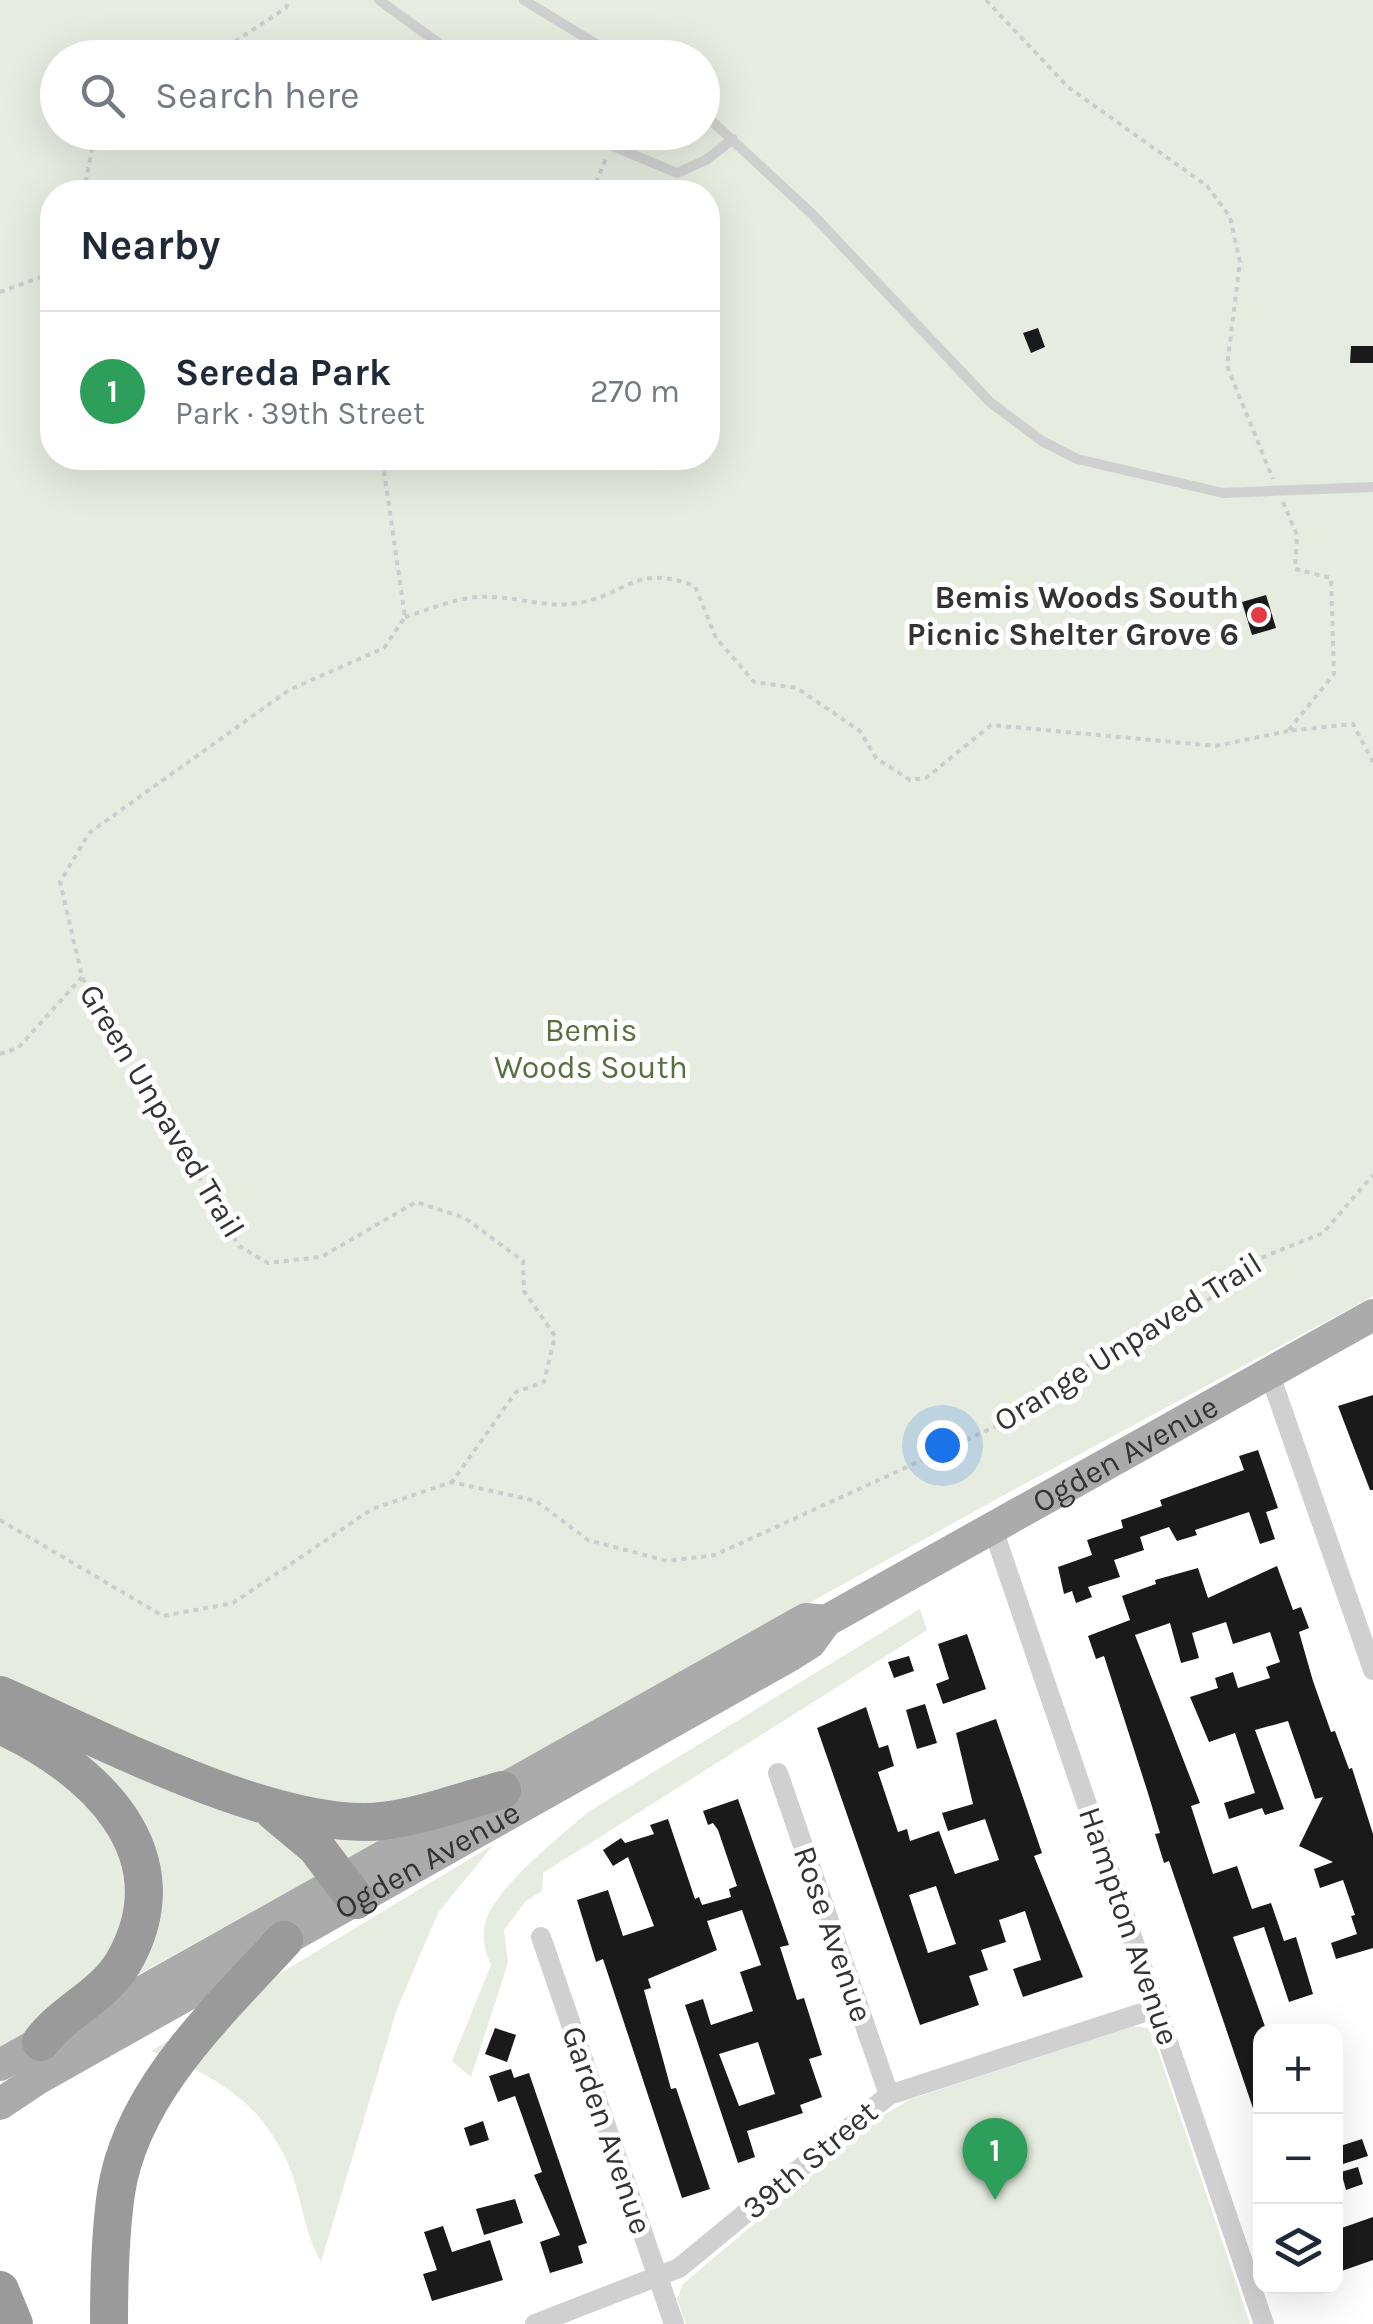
<!DOCTYPE html>
<html lang="en">
<head>
<meta charset="utf-8">
<style>
  body { margin:0; font-family:Karla,sans-serif; background:#f2f2f3; color:#1f2937 }
  .controls { position:absolute; right:30px; bottom:30px; display:grid; overflow:hidden; border-radius:20px; box-shadow:0 10px 40px #0002 }
  .controls button { width:90px; height:90px; display:grid; place-items:center; padding:0; border:0; border-bottom:2px solid #e0e1e3; background:#fff; color:#1f2937; font:50px sans-serif }
  .you { position:absolute; left:942px; top:1445px; width:35px; height:35px; margin:-25px; border:8px solid #fff; border-radius:50%; background:#1a73e8; box-shadow:0 0 0 15px #1a73e833 }
  .badge { display:grid; place-items:center; width:65px; height:65px; border-radius:50%; background:#2563eb; color:#fff; font-size:32px; font-weight:700 }
  .pin { position:absolute; translate:-50% -82px; filter:drop-shadow(0 2px 5px #0008) }
  .pin::after { content:''; position:absolute; top:52px; width:35px; height:30px; background:inherit; clip-path:polygon(0 0,100% 0,50% 100%) }
  .list { margin:0; padding:0; list-style:none }
  h2 { display:flex; justify-content:space-between; align-items:center; height:130px; margin:0; padding:0 40px; font-size:42px }
  h2 small { font-size:32px; font-weight:400; color:#747a83 }
  .list li { display:grid; grid-template-columns:65px 1fr auto; gap:30px; align-items:center; box-sizing:border-box; height:160px; padding:0 40px; border-top:2px solid #e0e1e3 }
  .list b { display:block; font-size:38px; white-space:nowrap }
  .list p { margin:0; font-size:32px; white-space:nowrap; color:#747a83 }
  .list em { font-size:32px; font-style:normal; color:#747a83 }
  .icon { flex:none; width:55px; height:55px; fill:none; stroke:currentColor; stroke-width:2; stroke-linecap:round; stroke-linejoin:round }
  .map { position:relative; flex:none; width:1373px; height:2324px; overflow:hidden }
  .search { position:absolute; background:#fff; box-shadow:0 10px 40px #0002; left:40px; top:40px; width:680px; height:110px; display:flex; align-items:center; gap:25px; box-sizing:border-box; padding:0 35px; border-radius:55px; color:#747a83; font-size:38px }
  .panel { position:absolute; background:#fff; box-shadow:0 10px 40px #0002; left:40px; top:180px; width:680px; height:290px; border-radius:40px }
  .map>svg:first-child { display:block }
</style>
</head>
<body>
<div class="map">
<svg width="1373" height="2324" viewBox="0 0 1373 2324">
  <rect width="100%" height="100%" fill="#fff"/>
  <path fill="#e6ecdf" fill-rule="evenodd" d="M0 0H1373V1296L1015 1489 0 2051ZM58 58H702V132H58ZM52 192H708V458H52Z
    M920 1609 927 1630 543 1873 542 1891 526 1901 504 1930 508 1963 471 2077 452 2061 491 1965C485 1952 481 1935 486 1920 499 1884 560 1837 588 1812Z
    M493 1845 438 1913 397 2009 321 2262C304 2232 302 2198 289 2166 260 2100 216 2076 151 2051Z
    M1133 2026 1148 2028 1153 2036 1250 2324H686L677 2299 683 2284 882 2116 911 2099Z"/>
  <path fill="#1a1a1a" fill-rule="evenodd" d="M1038 328 1045 347 1031 353 1023 333Z
    M1351 346H1373V363H1350Z
    M1266 595 1276 628 1252 635 1242 602Z
    M1373 1395V1490H1370L1338 1406Z
    M1258 1450 1278 1508 1266 1512 1275 1539 1260 1544 1249 1512 1195 1530 1197 1535 1177 1541 1169 1527 1140 1537 1144 1550 1114 1560 1120 1577 1088 1587 1092 1597 1076 1603 1072 1591 1064 1594 1058 1567 1092 1555 1087 1540 1123 1528 1121 1520 1162 1506 1160 1500 1244 1470 1239 1456Z
    M1277 1566 1293 1610 1301 1607 1309 1628 1299 1632 1313 1681 1331 1732 1335 1731 1349 1769 1352 1768 1373 1834V1948L1336 1959 1331 1943 1357 1934 1351 1916 1355 1915 1343 1880 1320 1888 1314 1869 1333 1862 1299 1846 1323 1797 1315 1799 1288 1721 1255 1730 1284 1809 1265 1815 1262 1808 1229 1819 1224 1803 1255 1793 1235 1733 1209 1742 1190 1697 1218 1688 1215 1678 1233 1672 1238 1688 1270 1678 1266 1667 1280 1662 1270 1632 1233 1644 1226 1622 1192 1633 1199 1658 1181 1663 1170 1623 1135 1635 1200 1803 1191 1806 1213 1874 1237 1866 1252 1909 1271 1903 1284 1941 1296 1937 1313 1994 1289 2002 1264 1927 1233 1937 1267 2032H1260L1258 2123 1169 1861 1164 1863 1155 1834 1160 1833 1147 1790 1104 1656 1096 1659 1088 1636 1130 1620 1122 1596 1156 1584 1155 1580 1198 1568 1208 1598Z
    M967 1634 986 1689 943 1704 936 1684 949 1679 938 1644Z
    M909 1656 914 1671 894 1678 888 1662Z
    M925 1704 937 1743 917 1749 906 1710Z
    M866 1707 879 1748 888 1745 894 1766 878 1772 898 1832 907 1829 910 1841 939 1831 955 1874 999 1860 985 1819 948 1831 942 1813 973 1804 956 1733 996 1719 1042 1853 1034 1856 1083 1977 1023 1997 1013 1969 1041 1960 1025 1911 999 1920 1006 1942 981 1950 988 1970 969 1976 979 2005 920 2025 817 1728ZM936 1886 956 1944 928 1953 909 1895Z
    M738 1799 789 1945 780 1947 797 2000 804 1998 822 2055 809 2059 822 2097 800 2105 803 2113 747 2131 755 2157 738 2163 685 2005 703 1999 711 2025 753 2011 740 1972 761 1965 742 1910 707 1921 717 1950 648 1979 651 1988 644 1990 671 2089 676 2088 710 2189 682 2198 603 1959 596 1962 577 1900 608 1890 623 1936 654 1926 628 1857 613 1866 603 1850 621 1838 625 1843 654 1834 650 1825 668 1819 695 1899 699 1897 702 1905 731 1897 729 1889 737 1886 718 1830 713 1823 708 1825 703 1811ZM758 2042 775 2094 739 2106 719 2054Z
    M495 2028 516 2035 507 2062 485 2054Z
    M511 2069 514 2078 529 2073 587 2243 578 2246 583 2263 550 2273 540 2242 560 2235 534 2175 542 2172 515 2096 498 2102 489 2076Z
    M483 2121 489 2140 470 2146 464 2128Z
    M1362 2139 1368 2156 1343 2164 1337 2147Z
    M1358 2167 1363 2184 1346 2190 1341 2172Z
    M515 2199 523 2223 484 2235 476 2209Z
    M1373 2217V2260L1336 2273V2230Z
    M443 2226 452 2252 490 2240 503 2280 432 2301 423 2274 437 2270 424 2232Z"/>
  <g fill="none" stroke-linecap="round" stroke-linejoin="round">
    <path stroke="#cdcdcd" stroke-width="4" stroke-dasharray="5 5" stroke-linecap="butt" d="M986 0 1068 87 1207 186 1230 217 1240 262 1227 366 1273 479
      M210 58 286 8 288 0
      M84 192 95 132
      M592 192 607 156
      M0 292 52 273
      M369 458 384 471 405 617 384 648 289 690 89 833 60 882 82 977 239 1246 268 1263 321 1257 416 1202 465 1218 523 1261 524 1291 555 1336 544 1382 516 1392 452 1482
      M1283 502 1297 535 1295 569 1331 578 1334 674 1288 731 1353 724 1373 762
      M405 617C428 610 455 598 479 597 510 595 541 607 571 604 627 598 630 562 695 586L716 638 754 682 797 688 860 731 876 758 910 780 926 778 991 725 1216 746 1288 731
      M0 1054 18 1048 82 977
      M0 1520 163 1616 233 1603 372 1509 452 1482 536 1501 588 1540 667 1561 715 1555 1027 1412 1063 1379 1207 1301 1251 1262 1323 1233 1373 1175"/>
    <path stroke="#d0d0d0" stroke-width="10" d="M379 0 459 58
      M524 0 619 58
      M702 112 812 214 990 402 1042 441 1077 459 1223 493 1373 487
      M579 132 677 173 706 160 733 139"/>
    <path stroke="#d0d0d0" stroke-width="20" d="M1269 1372 1373 1670
      M993 1529 1264 2324
      M778 1773 889 2095
      M541 1937 674 2324
      M535 2324 679 2268 889 2095 1157 2008"/>
    <g stroke="#ababab" stroke-width="32">
      <path d="M0 2065 41 2042 67 2034 806 1619 826 1621"/>
      <path id="s1" d="M0 2104 39 2078 791 1655 810 1643 826 1621 1373 1315"/>
    </g>
    <path stroke="#9a9a9a" stroke-width="38" d="M0 1695C100 1738 277 1833 383 1821 423 1816 463 1801 502 1790
      M0 1725C92 1767 187 1853 123 1963 103 1996 64 2011 41 2042
      M274 1812 316 1847 356 1900
      M0 2290 14 2324
      M109 2324C109 2282 110 2235 116 2193 131 2092 218 2012 284 1940"/>
  </g>
  <circle fill="#e63946" stroke="#fff" stroke-width="4" cx="1259" cy="615" r="10"/>
  <g text-anchor="middle" dominant-baseline="central" stroke-width="10" stroke-linejoin="round" paint-order="stroke">
    <g font-size="32" font-weight="bold" fill="#333" stroke="#fff" text-anchor="end">
      <text x="1239" y="597">Bemis Woods South<tspan x="1239" dy="37">Picnic Shelter Grove 6</tspan></text>
    </g>
    <g font-size="32" fill="#56703f" stroke="#fff">
      <text x="591" y="1030">Bemis<tspan x="591" dy="37">Woods South</tspan></text>
    </g>
    <g font-size="32" fill="#333" stroke="#fff">
      <text transform="translate(162 1111) rotate(59)">Green Unpaved Trail</text>
      <text transform="translate(1128 1342) rotate(-32)">Orange Unpaved Trail</text>
      <text stroke="none"><textPath href="#s1" startOffset="1302">Ogden Avenue</textPath></text>
      <text stroke="none"><textPath href="#s1" startOffset="492">Ogden Avenue</textPath></text>
      <text transform="translate(1129 1926) rotate(71)">Hampton Avenue</text>
      <text transform="translate(833 1934) rotate(71)">Rose Avenue</text>
      <text transform="translate(607 2130) rotate(71)">Garden Avenue</text>
      <text transform="translate(810 2160) rotate(-40)">39th Street</text>
    </g>
  </g>
</svg>
<div class="controls">
<button>+</button>
<button>−</button>
<button><svg class="icon" aria-label="layers" viewBox="0 0 24 24"><path d="M12 4l9 5-9 5-9-5zM3 14l9 5 9-5"/></svg></button>
</div>
<div class="you"></div>
<div class="pin badge" style="left:995px;top:2200px;background:#2e9e5b">1</div>
<div class="search"><svg class="icon" aria-label="search" viewBox="0 0 24 24"><circle cx="10" cy="10" r="6"/><path d="M15 15l6 6"/></svg>Search here</div>
<section class="panel">
<h2>Nearby<small></small></h2>
<ul class="list">
<li><span class="badge" style="background:#2e9e5b">1</span><div><b>Sereda Park</b><p>Park · 39th Street</p></div><em>270 m</em></li>
</ul>
</section>
</div>
</body>
</html>
